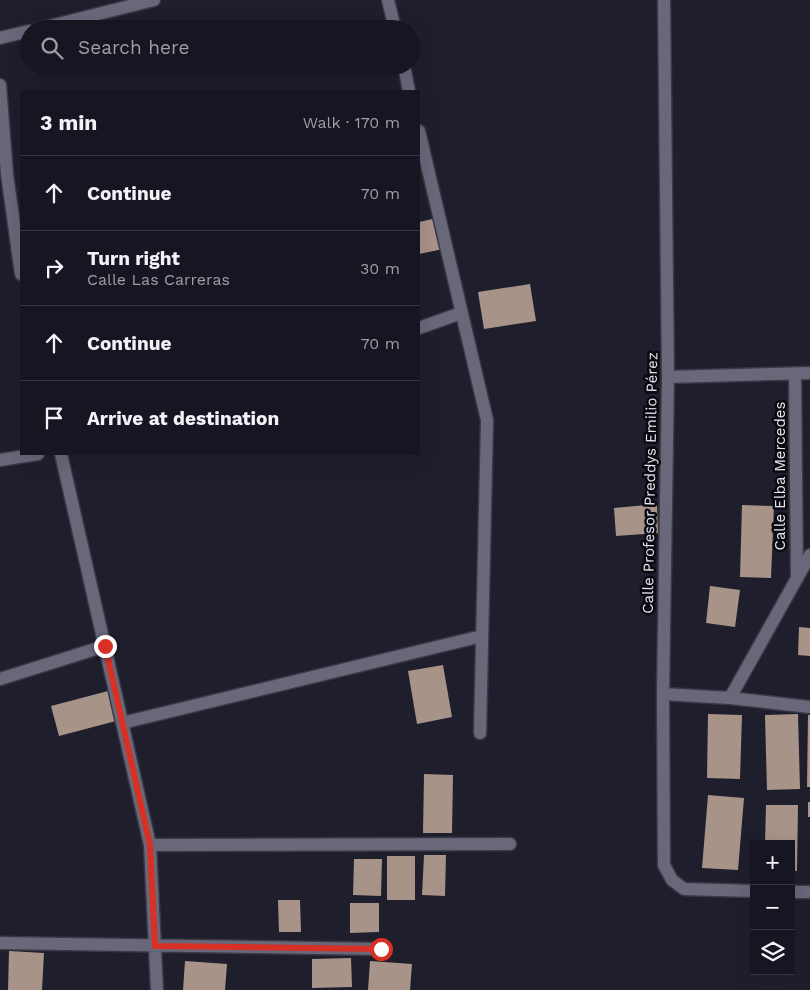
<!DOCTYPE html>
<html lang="en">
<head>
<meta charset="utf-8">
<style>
  body { margin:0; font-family:"Work Sans",sans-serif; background:#1f1f2a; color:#f1f3f6 }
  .controls { position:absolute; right:15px; bottom:15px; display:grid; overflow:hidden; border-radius:0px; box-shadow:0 5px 20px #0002 }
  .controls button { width:45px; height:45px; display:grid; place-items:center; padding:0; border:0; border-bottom:1px solid #353540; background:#161622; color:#f1f3f6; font:25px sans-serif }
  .stop { position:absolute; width:15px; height:15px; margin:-11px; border:4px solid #d93025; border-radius:50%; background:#fff }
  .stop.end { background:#d93025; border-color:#fff; box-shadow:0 1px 5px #0008 }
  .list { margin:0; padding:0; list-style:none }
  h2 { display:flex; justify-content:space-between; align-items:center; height:65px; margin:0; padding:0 20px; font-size:21px }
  h2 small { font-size:16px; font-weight:400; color:#9e9fa5 }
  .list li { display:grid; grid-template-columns:32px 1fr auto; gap:15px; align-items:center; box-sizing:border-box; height:75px; padding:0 20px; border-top:1px solid #353540 }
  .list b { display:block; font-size:19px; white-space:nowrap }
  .list p { margin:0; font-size:16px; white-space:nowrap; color:#9e9fa5 }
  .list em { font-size:16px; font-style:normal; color:#9e9fa5 }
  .icon { flex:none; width:28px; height:28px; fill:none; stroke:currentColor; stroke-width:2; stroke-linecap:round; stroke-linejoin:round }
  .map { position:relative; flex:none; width:810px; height:990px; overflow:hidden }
  .search { position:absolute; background:#161622; box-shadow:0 5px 20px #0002; left:20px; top:20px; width:400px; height:55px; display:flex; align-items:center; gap:12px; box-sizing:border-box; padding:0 18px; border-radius:28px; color:#9e9fa5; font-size:19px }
  .panel { position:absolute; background:#161622; box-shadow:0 5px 20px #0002; left:20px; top:90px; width:400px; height:365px; border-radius:0px }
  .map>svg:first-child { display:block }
</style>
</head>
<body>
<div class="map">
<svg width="810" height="990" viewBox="0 0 810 990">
  <rect width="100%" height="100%" fill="#1e1e2d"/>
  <path fill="#a89389" d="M437 218 443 249 419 254V222Z
    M530 284 536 321 484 329 478 292Z
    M657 504 658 533 616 536 614 508Z
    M742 505 774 506 771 578 740 577Z
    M710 586 740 590 735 627 706 623Z
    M799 627 810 628V656L798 655Z
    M443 665 452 717 417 724 408 671Z
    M108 691 116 721 59 736 51 706Z
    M708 714 742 715 740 779 707 778Z
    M798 714 800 789 767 790 765 715Z
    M808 715H810V787H807Z
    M424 774 453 775 452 833H423Z
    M708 795 744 798 738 870 702 868Z
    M808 802H810V817H808Z
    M766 805H798L797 871H791V844H765Z
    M424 855H446L445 896 422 895Z
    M387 856H415V900H387Z
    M354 859H382L381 896 353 895Z
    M278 900H300L301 932H279Z
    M350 903H379V932L350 933Z
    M9 951 44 953 42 990H8Z
    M351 958 352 987 312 988V959Z
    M185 961 227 964 225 990H183Z
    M370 961 412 964 410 990H368Z"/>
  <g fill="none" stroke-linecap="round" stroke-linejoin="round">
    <g stroke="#393844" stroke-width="15">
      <path id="minor" d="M388 0 395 29
        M664 0 668 377 663 694 664 865 672 880 684 889 754 891
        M38 29 154 0
        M0 38 29 31
        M404 66 409 91
        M0 85 7 174 21 274
        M419 131 487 420 480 733
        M419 328 461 313
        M795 374 797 579
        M668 377 810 373
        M61 454 150 845 157 990
        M0 460 38 454
        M0 679 105 646
        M663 694 730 698 810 707
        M730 698 810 555
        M122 723 482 636
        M150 845 510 844
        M791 892H810
        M0 943 381 949"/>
    </g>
    <use href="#minor" stroke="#69687b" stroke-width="12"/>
  </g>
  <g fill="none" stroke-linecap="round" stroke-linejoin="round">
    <path stroke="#d93025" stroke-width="6" d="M105 646 150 845 155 946 381 949"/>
  </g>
  <g text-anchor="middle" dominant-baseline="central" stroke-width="5" stroke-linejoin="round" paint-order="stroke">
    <g font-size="15" fill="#e4e4ef" stroke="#09090f">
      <text transform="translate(780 476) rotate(-90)">Calle Elba Mercedes</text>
      <text transform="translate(650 483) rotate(-89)">Calle Profesor Preddys Emilio Pérez</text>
    </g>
  </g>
</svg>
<div class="controls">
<button>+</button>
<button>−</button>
<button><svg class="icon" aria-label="layers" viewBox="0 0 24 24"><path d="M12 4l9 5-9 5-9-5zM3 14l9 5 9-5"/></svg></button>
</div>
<div class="stop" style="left:381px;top:949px"></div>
<div class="stop end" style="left:105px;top:646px"></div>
<div class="search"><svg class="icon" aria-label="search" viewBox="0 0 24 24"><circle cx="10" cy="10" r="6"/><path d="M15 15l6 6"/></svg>Search here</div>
<section class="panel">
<h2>3 min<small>Walk · 170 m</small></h2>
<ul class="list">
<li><svg class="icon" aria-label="ahead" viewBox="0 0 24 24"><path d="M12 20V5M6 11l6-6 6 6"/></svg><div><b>Continue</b></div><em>70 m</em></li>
<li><svg class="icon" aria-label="right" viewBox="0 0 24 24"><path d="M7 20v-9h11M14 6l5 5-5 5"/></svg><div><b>Turn right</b><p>Calle Las Carreras</p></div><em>30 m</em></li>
<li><svg class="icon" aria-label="ahead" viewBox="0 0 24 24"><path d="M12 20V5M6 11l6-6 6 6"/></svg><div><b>Continue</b></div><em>70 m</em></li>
<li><svg class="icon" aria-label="arrive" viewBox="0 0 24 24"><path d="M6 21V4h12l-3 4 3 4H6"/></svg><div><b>Arrive at destination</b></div></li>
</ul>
</section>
</div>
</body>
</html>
